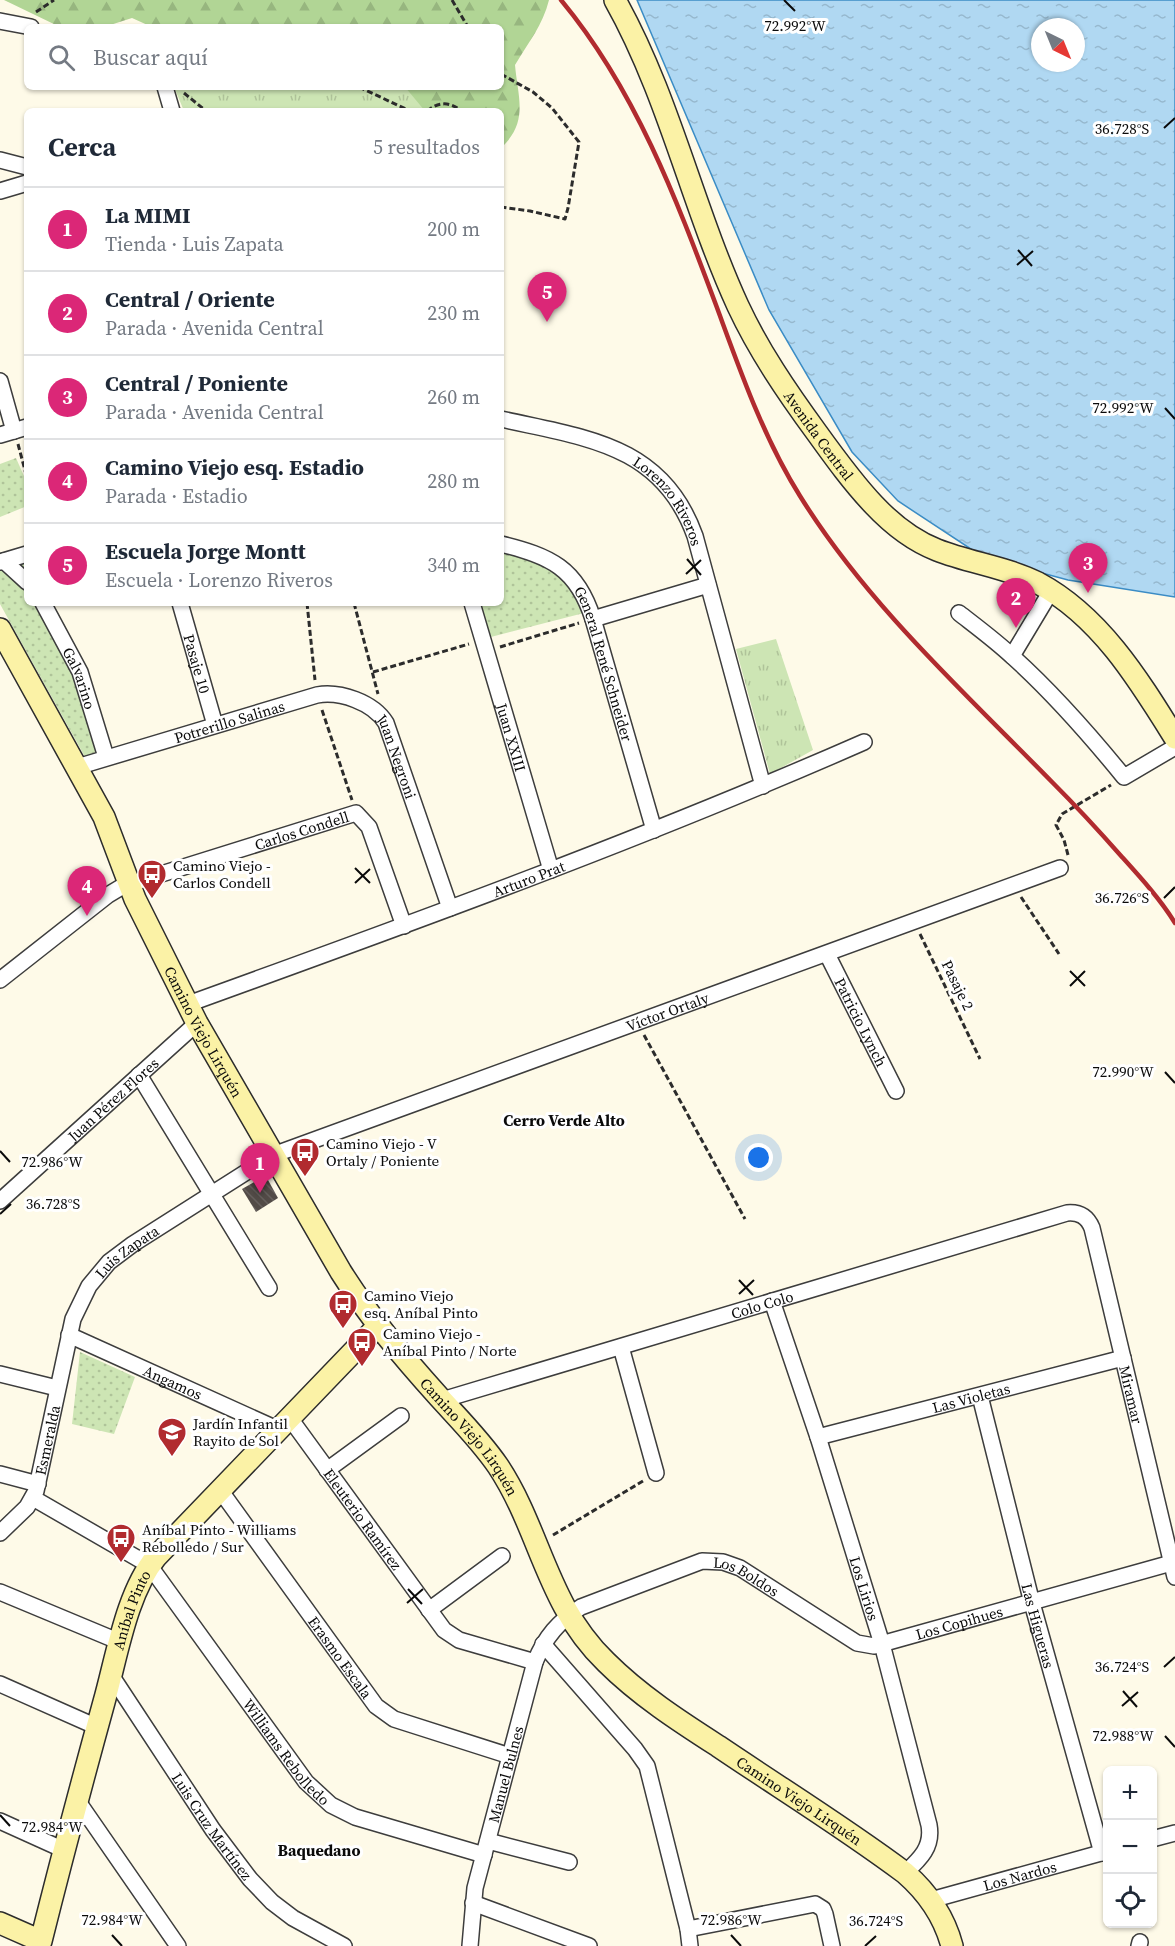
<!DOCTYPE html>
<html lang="es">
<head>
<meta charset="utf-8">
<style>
  body { margin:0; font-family:"Source Serif 4",serif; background:#f2f2f3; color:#1f2937 }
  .controls { position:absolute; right:18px; bottom:18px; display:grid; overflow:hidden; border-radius:9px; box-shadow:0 2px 4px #0004 }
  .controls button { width:54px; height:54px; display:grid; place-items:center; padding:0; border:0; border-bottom:2px solid #e0e1e3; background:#fff; color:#1f2937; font:30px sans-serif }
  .compass { position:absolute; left:1031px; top:18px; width:54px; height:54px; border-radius:50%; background:#fff; box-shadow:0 2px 4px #0004; rotate:137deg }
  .you { position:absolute; left:759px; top:1158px; width:21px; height:21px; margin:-15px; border:4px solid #fff; border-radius:50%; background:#1a73e8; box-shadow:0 0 0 9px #1a73e833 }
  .badge { display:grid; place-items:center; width:39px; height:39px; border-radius:50%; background:#db2777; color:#fff; font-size:20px; font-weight:700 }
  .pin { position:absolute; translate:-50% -50px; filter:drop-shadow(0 2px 3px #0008) }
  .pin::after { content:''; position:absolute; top:32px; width:21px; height:18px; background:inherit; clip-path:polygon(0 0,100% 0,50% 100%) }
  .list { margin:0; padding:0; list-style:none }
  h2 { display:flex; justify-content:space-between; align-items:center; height:78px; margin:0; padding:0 24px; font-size:26px }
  h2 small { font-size:20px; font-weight:400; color:#747a83 }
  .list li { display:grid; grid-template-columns:39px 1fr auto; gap:18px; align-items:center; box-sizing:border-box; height:84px; padding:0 24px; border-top:2px solid #e0e1e3 }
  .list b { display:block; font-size:22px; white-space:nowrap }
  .list p { margin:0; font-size:20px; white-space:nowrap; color:#747a83 }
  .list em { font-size:20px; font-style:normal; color:#747a83 }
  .icon { flex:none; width:33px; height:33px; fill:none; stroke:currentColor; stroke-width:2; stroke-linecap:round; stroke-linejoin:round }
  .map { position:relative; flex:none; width:1175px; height:1946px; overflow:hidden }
  .search { position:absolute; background:#fff; box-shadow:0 2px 4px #0004; left:24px; top:24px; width:480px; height:66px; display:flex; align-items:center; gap:15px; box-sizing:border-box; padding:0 21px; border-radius:9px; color:#747a83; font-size:22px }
  .panel { position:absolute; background:#fff; box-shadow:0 2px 4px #0004; left:24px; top:108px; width:480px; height:498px; border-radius:9px }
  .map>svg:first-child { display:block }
</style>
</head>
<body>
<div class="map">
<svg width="1175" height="1946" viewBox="0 0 1175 1946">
  <defs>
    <pattern id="grass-dots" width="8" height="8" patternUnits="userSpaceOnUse" patternTransform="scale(1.5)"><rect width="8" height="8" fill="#cde5b4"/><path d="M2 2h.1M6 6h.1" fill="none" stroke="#afc399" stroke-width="1.8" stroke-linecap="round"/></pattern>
    <pattern id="forest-firs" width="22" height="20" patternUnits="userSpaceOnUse" patternTransform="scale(1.5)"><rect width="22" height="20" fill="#b1d595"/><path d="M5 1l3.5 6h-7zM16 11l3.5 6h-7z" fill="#97b67f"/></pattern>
    <pattern id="park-tufts" width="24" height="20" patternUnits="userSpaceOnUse" patternTransform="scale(1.5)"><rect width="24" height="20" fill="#cde5b4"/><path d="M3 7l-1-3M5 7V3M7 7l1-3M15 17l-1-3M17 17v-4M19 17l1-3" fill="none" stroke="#afc399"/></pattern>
    <pattern id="water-ripples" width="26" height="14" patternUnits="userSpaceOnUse" patternTransform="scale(1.5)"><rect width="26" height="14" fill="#b0d8f2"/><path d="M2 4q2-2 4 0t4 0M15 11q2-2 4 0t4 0" fill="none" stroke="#96b8ce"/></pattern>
    <pattern id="building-back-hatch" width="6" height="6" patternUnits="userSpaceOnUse" patternTransform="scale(1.5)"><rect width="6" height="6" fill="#524b47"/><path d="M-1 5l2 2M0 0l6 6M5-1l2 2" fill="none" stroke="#66605d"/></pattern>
  </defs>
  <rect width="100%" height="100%" fill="#fefae8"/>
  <path fill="url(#grass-dots)" d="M16 458 27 483V506L0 517V464Z
    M501 553 526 555 562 573 576 593 584 613 487 638 478 603H501Z
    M27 562V603H46L99 751 85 757 0 604V568Z
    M80 1352 135 1377 114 1434 72 1424Z"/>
  <path fill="url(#forest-firs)" d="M4 0H549C543 25 528 43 515 65 518 98 529 122 501 148V111H248L234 87H501V27H152L132 18 104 27H60Z"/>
  <path fill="url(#park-tufts)" d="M174 87H405L425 111H184Z
    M776 639 813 750 770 774 736 649Z"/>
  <path fill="url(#water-ripples)" stroke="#3b8cc5" stroke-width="1.5" fill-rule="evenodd" d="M637 0H1175V597L1068 580 983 557 898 501 852 452 769 310ZM1040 27H1076V63H1040Z"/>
  <path fill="url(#building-back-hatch)" d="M261 1178 268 1180 278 1198 256 1212 242 1189Z"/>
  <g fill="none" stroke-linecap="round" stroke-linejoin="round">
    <g stroke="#3d3d3d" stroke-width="18">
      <g id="street">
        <path d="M0 21 31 27"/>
        <path d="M165 87 172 111"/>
        <path d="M0 160 27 167"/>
        <path d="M0 191 27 183"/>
        <path d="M0 381 14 431"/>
        <path id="s1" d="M501 419C585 438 662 444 695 536L763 786"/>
        <path d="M0 435 27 427"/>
        <path id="s2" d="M501 544C550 556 577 568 593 619L654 830"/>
        <path d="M4 561 27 582"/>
        <path d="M0 562 27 554"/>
        <path id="s3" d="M43 603 80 672 106 757"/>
        <path id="s4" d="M180 603 215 725"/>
        <path id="s5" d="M472 603 551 870"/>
        <path d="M959 613C977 627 996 641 1013 657 1054 694 1089 734 1124 777L1175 747"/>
        <path d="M593 619 708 585"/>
        <path d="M1012 656 1051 591"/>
        <path id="s6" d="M77 767 317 695C340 691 373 702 386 723L450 908"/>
        <path id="s7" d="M827 954 896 1091"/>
        <path id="s8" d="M0 980 108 895 123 886 356 813 369 827 404 926"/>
        <path id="s9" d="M188 1004C415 922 643 839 864 742"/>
        <path d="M139 1075 269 1288"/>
        <path id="s10" d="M0 1201 197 1023"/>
        <path id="s11" d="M772 1301 818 1437 882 1644 929 1825C933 1847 920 1859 905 1873"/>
        <path id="s12" d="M69 1335 277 1429"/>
        <path d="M621 1347 656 1473"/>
        <path d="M0 1374 57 1388"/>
        <path id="s13" d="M980 1396 1032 1603 1102 1853"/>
        <path id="s14" d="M442 1400 1067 1213C1079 1212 1087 1216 1092 1228L1175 1577"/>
        <path id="s15" d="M289 1417 444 1630 459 1640 535 1662"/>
        <path id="s16" d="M818 1437 1123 1358"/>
        <path d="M327 1470 401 1416"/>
        <path d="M0 1474 38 1484"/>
        <path id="s17" d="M220 1490 376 1706 394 1719 510 1756"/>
        <path id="s18" d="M33 1498 149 1565 306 1782 331 1805 355 1817 484 1855"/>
        <path id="s19" d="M0 1533 27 1507 36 1491 73 1319 89 1286 109 1262 133 1244 273 1155 1060 868"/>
        <path d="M0 1592 120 1642"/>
        <path d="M429 1610 502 1556"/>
        <path d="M543 1644 635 1749 647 1766 688 1929 690 1946"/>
        <path id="s20" d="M111 1675 213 1830 250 1879 272 1902 293 1918 344 1946"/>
        <path d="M0 1684 97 1727"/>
        <path d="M77 1800 178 1946"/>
        <path d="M0 1821 64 1850"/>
        <path d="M1152 1839 1175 1833"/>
        <path d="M488 1841 569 1862"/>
        <path id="s21" d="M931 1900 1108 1851"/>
        <path d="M473 1903 589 1946"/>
        <path d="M688 1929 815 1904 823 1909 825 1914 832 1946"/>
        <path id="s22" d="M470 1946 475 1888 535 1662C545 1637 559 1621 581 1607L702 1561 723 1562 740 1568 857 1643 874 1646 1175 1562"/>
        <path d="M1139 1946 1140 1942"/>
      </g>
    </g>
    <g stroke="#2c2c2c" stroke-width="24">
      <g id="secondary">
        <path id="s23" d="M615 0C669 96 692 206 738 306 759 351 787 392 817 433 835 458 853 483 874 505 891 523 914 541 937 550 970 563 1006 567 1038 583 1100 616 1139 680 1175 738"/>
        <path id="s24" d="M0 629 104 817 135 899 197 1023 341 1272C370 1318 403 1357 439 1397 459 1419 481 1441 498 1466 541 1531 546 1604 606 1662 639 1695 679 1721 718 1746 780 1788 845 1828 905 1873 928 1893 944 1916 952 1946"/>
        <path id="s25" d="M0 1923 41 1941C61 1861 82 1782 104 1702 117 1656 126 1594 156 1557L378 1326"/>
      </g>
    </g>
    <path stroke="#2c2c2c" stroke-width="3" stroke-dasharray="6 3" stroke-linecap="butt" d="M452 0 468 27
      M36 12 54 0
      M501 74 533 92 552 108 579 142 568 208 565 219 530 211 501 207
      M359 87 410 111
      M184 93 206 111
      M427 111C438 102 450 101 461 111
      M18 444 27 478
      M307 603 315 680
      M354 603 378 694
      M500 647 579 623
      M373 672 469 644
      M322 710 352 800
      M1068 855 1064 840 1056 825 1062 814 1111 785
      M1021 897 1059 954
      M920 934 980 1059
      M644 1035 745 1219
      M553 1535 643 1481"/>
    <use href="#street" stroke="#fff" stroke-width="15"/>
    <use href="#secondary" stroke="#fbf2a6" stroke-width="21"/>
    <path stroke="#b12b2f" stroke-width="4.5" d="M561 0C635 89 676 198 716 305 740 370 763 437 800 496 867 604 964 692 1053 783 1077 807 1100 832 1122 857 1141 878 1161 900 1175 923"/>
  </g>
  <path fill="none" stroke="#0a0a0a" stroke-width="2" d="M784 0 795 11M1164 128 1175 118M1018 250 1032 266M1017 265 1033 251M1165 408 1175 419M687 559 701 575M686 574 701 560M355 868 370 883M355 883 370 869M1164 898 1175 887M1070 971 1085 986M1070 986 1085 971M1165 1072 1175 1083M0 1151 10 1162M0 1214 11 1204M739 1280 753 1295M739 1294 754 1280M408 1589 422 1604M407 1603 423 1589M1164 1667 1175 1657M1123 1691 1137 1707M1122 1706 1138 1692M1165 1736 1175 1747M0 1815 10 1826M112 1935 122 1946M731 1935 741 1946M865 1946 876 1936"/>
  <defs>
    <g id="bus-pin" transform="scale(1.5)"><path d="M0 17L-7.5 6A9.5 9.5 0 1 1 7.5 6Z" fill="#b12b2f" stroke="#fff"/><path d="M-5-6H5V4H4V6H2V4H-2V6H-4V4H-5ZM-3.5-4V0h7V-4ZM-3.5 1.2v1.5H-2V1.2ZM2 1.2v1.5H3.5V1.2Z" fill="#fff"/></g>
    <g id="school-pin" transform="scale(1.5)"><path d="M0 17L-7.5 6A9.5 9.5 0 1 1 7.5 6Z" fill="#b12b2f" stroke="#fff"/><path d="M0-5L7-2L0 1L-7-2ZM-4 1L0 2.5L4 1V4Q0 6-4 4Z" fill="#fff"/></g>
  </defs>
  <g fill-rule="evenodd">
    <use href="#bus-pin" x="152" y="874"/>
    <use href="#bus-pin" x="305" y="1152"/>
    <use href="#bus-pin" x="343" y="1304"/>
    <use href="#bus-pin" x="362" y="1342"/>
    <use href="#school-pin" x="172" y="1432"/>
    <use href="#bus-pin" x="121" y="1538"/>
  </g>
  <g text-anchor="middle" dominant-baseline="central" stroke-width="6" stroke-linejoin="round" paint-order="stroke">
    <g font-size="15" fill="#0a0a0a" stroke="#fff">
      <text stroke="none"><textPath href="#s23" startOffset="483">Avenida Central</textPath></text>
      <text stroke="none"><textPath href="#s1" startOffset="195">Lorenzo Riveros</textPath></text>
      <text stroke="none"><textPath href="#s4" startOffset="63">Pasaje 10</textPath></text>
      <text stroke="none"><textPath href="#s2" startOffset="172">General René Schneider</textPath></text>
      <text stroke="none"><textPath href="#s3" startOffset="84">Galvarino</textPath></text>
      <text stroke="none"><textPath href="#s6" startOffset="159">Potrerillo Salinas</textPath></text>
      <text stroke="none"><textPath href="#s5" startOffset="140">Juan XXIII</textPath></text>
      <text stroke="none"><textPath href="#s6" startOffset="364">Juan Negroni</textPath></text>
      <text stroke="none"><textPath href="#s8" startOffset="342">Carlos Condell</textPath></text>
      <text stroke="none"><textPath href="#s9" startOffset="363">Arturo Prat</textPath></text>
      <text transform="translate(958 985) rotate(64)">Pasaje 2</text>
      <text stroke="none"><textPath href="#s19" startOffset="915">Víctor Ortaly</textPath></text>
      <text stroke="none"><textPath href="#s7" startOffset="76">Patricio Lynch</textPath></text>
      <text stroke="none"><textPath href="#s24" startOffset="452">Camino Viejo Lirquén</textPath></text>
      <text stroke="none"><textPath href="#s10" startOffset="152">Juan Pérez Flores</textPath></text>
      <text stroke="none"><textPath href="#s19" startOffset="320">Luis Zapata</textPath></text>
      <text stroke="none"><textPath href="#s14" startOffset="334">Colo Colo</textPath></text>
      <text stroke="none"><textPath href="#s12" startOffset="114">Angamos</textPath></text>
      <text stroke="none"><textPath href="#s14" startOffset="855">Miramar</textPath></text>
      <text stroke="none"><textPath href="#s16" startOffset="158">Las Violetas</textPath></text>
      <text stroke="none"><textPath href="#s24" startOffset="938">Camino Viejo Lirquén</textPath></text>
      <text stroke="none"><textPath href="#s19" startOffset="108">Esmeralda</textPath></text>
      <text stroke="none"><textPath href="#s15" startOffset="126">Eleuterio Ramírez</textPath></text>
      <text stroke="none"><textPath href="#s22" startOffset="542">Los Boldos</textPath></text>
      <text stroke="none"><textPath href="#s11" startOffset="302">Los Lirios</textPath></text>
      <text stroke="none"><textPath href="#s25" startOffset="388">Aníbal Pinto</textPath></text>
      <text stroke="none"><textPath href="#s22" startOffset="778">Los Copihues</textPath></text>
      <text stroke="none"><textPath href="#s13" startOffset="237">Las Higueras</textPath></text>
      <text stroke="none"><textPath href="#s17" startOffset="206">Erasmo Escala</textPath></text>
      <text stroke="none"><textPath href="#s18" startOffset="366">Williams Rebolledo</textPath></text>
      <text stroke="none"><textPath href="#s22" startOffset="176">Manuel Bulnes</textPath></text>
      <text stroke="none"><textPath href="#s24" startOffset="1442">Camino Viejo Lirquén</textPath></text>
      <text stroke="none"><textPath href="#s20" startOffset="182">Luis Cruz Martínez</textPath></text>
      <text stroke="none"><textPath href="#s21" startOffset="92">Los Nardos</textPath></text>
    </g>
    <g font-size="15" fill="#0a0a0a" stroke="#fff" text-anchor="start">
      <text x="173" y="865">Camino Viejo -<tspan x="173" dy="17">Carlos Condell</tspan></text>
      <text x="326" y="1143">Camino Viejo - V<tspan x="326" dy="17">Ortaly / Poniente</tspan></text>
      <text x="364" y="1295">Camino Viejo<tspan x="364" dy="17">esq. Aníbal Pinto</tspan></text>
      <text x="383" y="1333">Camino Viejo -<tspan x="383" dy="17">Aníbal Pinto / Norte</tspan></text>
      <text x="193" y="1423">Jardín Infantil<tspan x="193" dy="17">Rayito de Sol</tspan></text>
      <text x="142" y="1529">Aníbal Pinto - Williams<tspan x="142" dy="17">Rebolledo / Sur</tspan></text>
    </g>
    <g font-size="16" font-weight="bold" fill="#0a0a0a" stroke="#fff">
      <text x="564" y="1120">Cerro Verde Alto</text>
      <text x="319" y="1850">Baquedano</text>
    </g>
  </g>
  <g font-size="15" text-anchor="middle" fill="#0a0a0a" stroke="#fff" stroke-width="6" stroke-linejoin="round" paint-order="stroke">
    <text x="795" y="31">72.992°W</text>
    <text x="1122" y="134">36.728°S</text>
    <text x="1123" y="413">72.992°W</text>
    <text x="1122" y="903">36.726°S</text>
    <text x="1123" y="1077">72.990°W</text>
    <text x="52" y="1167">72.986°W</text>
    <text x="53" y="1209">36.728°S</text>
    <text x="1122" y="1672">36.724°S</text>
    <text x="1123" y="1741">72.988°W</text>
    <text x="52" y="1832">72.984°W</text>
    <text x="112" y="1925">72.984°W</text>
    <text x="731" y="1925">72.986°W</text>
    <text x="876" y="1926">36.724°S</text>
  </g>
</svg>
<div class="controls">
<button>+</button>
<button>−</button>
<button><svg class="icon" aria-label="locate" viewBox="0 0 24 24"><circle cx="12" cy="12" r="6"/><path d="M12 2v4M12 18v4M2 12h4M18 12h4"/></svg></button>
</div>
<svg class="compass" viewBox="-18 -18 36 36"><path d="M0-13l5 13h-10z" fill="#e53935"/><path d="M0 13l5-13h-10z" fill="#747a83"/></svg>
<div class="you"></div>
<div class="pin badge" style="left:260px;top:1193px">1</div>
<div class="pin badge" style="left:1016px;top:628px">2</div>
<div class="pin badge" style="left:1088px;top:593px">3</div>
<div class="pin badge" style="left:87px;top:916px">4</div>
<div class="pin badge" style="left:547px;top:322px">5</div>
<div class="search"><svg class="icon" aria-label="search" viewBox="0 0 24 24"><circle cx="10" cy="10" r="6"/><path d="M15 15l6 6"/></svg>Buscar aquí</div>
<section class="panel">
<h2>Cerca<small>5 resultados</small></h2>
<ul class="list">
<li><span class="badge">1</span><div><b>La MIMI</b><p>Tienda · Luis Zapata</p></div><em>200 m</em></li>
<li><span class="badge">2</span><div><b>Central / Oriente</b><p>Parada · Avenida Central</p></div><em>230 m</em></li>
<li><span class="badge">3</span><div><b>Central / Poniente</b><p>Parada · Avenida Central</p></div><em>260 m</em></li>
<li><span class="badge">4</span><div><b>Camino Viejo esq. Estadio</b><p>Parada · Estadio</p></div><em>280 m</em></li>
<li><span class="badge">5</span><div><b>Escuela Jorge Montt</b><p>Escuela · Lorenzo Riveros</p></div><em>340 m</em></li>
</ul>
</section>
</div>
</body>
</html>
